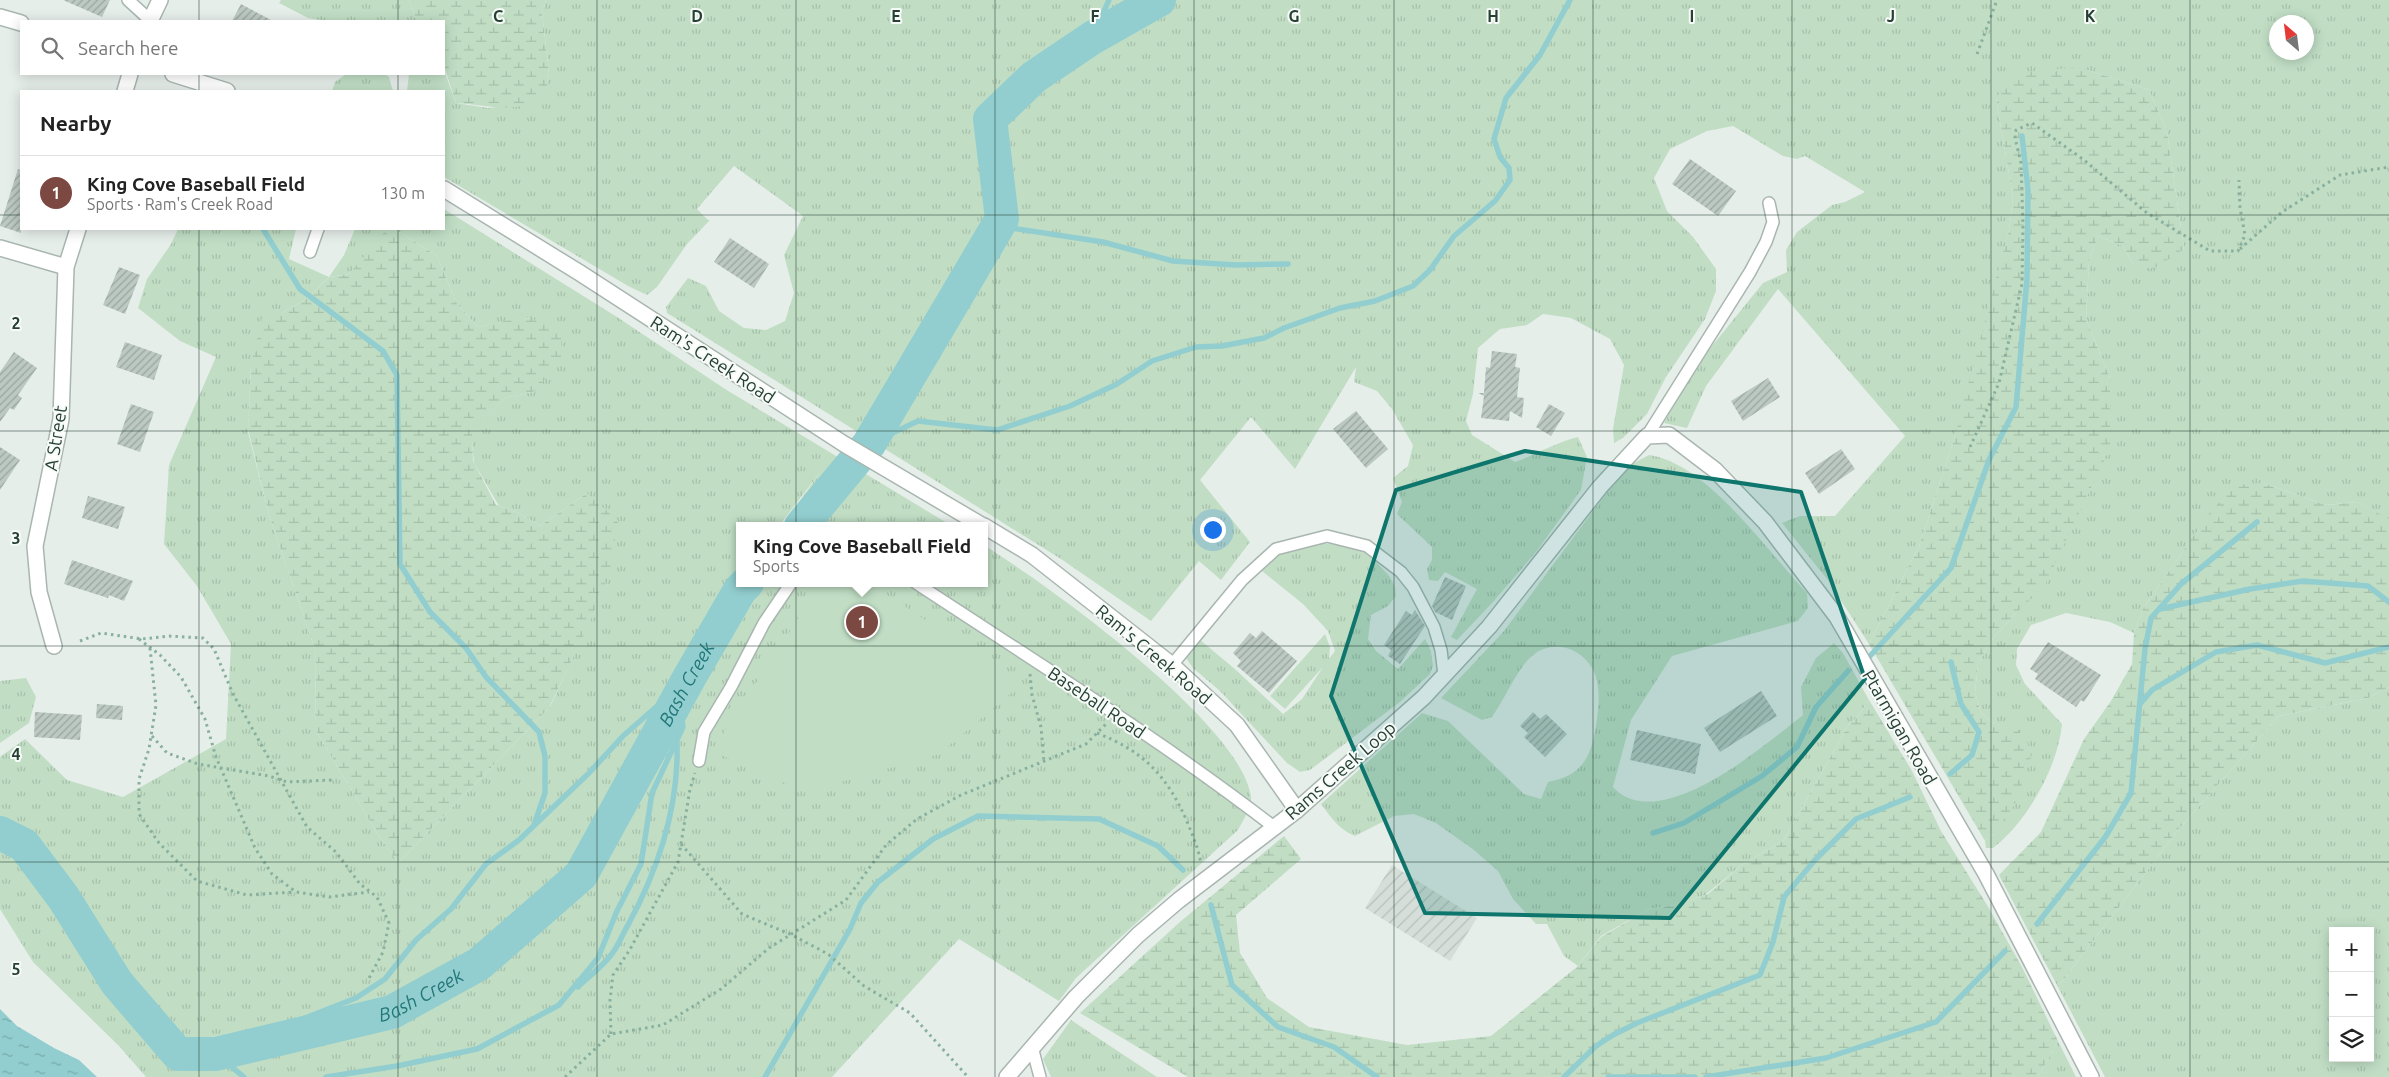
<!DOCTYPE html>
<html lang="en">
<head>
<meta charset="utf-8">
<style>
  body { margin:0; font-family:Ubuntu,sans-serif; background:#f6f6f6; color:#222 }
  .controls { position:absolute; right:15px; bottom:15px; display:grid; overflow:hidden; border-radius:0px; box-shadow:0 2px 12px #0003 }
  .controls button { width:45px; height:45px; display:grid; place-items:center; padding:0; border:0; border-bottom:1px solid #e0e0e0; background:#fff; color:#222; font:25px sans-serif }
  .compass { position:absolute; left:2269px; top:15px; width:45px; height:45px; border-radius:50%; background:#fff; box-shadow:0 2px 12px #0003; rotate:332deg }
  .you { position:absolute; left:1212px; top:529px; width:18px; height:18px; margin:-12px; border:4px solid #fff; border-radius:50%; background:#1a73e8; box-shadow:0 0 0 8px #1a73e833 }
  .badge { display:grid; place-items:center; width:32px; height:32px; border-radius:50%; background:#7c4842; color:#fff; font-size:16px; font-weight:700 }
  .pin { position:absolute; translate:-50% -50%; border:2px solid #fff; box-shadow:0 1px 5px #0006 }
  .popup { position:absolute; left:736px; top:522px; width:252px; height:65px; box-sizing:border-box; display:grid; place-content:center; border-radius:0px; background:#fff; filter:drop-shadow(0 1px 4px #0005); font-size:16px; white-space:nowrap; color:#767676 }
  .popup b { font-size:19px; color:#222 }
  .popup::after { content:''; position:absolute; left:50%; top:100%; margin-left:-10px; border:10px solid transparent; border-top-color:#fff }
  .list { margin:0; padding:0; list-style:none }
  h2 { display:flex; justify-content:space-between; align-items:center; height:65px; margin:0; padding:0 20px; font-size:21px }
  h2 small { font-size:16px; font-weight:400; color:#767676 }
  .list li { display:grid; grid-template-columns:32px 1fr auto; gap:15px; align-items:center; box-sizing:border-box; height:75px; padding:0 20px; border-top:1px solid #e0e0e0 }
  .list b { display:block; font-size:19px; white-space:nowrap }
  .list p { margin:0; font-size:16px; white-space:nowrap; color:#767676 }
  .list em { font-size:16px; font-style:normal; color:#767676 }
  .icon { flex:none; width:28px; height:28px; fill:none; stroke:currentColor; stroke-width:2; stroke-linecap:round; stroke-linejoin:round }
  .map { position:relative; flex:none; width:2389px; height:1077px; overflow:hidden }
  .search { position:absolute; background:#fff; box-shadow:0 2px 12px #0003; left:20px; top:20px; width:425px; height:55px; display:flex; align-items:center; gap:12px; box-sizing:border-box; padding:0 18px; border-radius:0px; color:#767676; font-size:19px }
  .panel { position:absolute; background:#fff; box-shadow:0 2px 12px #0003; left:20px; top:90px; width:425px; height:140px; border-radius:0px }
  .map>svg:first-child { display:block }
</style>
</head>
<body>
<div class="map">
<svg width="2389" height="1077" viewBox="0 0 2389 1077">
  <defs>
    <pattern id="industrial-furrows" width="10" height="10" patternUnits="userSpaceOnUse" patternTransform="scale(1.25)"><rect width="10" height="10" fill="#d5ded8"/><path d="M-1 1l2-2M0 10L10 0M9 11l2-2" fill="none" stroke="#b7c0ba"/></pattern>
    <pattern id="grass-tufts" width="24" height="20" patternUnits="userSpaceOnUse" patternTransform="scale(1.25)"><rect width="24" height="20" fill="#c1dec5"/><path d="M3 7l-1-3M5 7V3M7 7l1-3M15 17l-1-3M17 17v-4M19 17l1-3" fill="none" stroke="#a6c0aa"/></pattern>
    <pattern id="wetland-marsh" width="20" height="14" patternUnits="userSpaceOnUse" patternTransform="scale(1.25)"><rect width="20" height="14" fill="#c1dec5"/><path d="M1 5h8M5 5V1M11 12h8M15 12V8" fill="none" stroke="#a6c0aa"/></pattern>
    <pattern id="water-ripples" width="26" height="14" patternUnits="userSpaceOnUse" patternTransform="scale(1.25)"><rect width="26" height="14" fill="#92cecf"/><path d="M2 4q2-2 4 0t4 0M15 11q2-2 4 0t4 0" fill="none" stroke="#77a9a9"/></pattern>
    <pattern id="building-hatch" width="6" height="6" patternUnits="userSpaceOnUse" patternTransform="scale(1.25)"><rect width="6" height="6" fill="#bcc9c2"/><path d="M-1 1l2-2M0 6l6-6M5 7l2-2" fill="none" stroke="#99a59e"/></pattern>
  </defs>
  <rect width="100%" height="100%" fill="#e6eeea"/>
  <path fill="url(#industrial-furrows)" d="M1392 865 1477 918 1450 961 1365 908Z"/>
  <path fill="url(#grass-tufts)" fill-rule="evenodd" d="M281 0H409L417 21H326L308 18 279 3Z
    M546 0H2389V520L2357 502 2326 505 2263 483 2186 547 2144 607 2134 633 2110 622 2066 613 2031 625 2017 649 2016 665 2025 684 2062 724C2058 767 2027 822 1993 848H1986L1985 841 1996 831 1994 724 1981 713 1975 692 1978 664 1990 642 2015 614 2110 378 2086 319 2089 262 2098 236 2123 246 2134 265 2184 249 2167 131 2149 90 2088 70 1996 98 2013 198 2009 230 1994 295 1952 446 1919 546 1869 644 1827 579 1782 523 1800 516H1835L1905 436 1778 289 1706 386 1687 428 1664 423 1682 388 1712 346 1763 283 1787 272 1786 250 1797 232 1832 205 1845 202 1865 192 1805 156 1797 159 1783 156 1733 126 1707 131 1670 149 1654 178 1667 211 1693 237 1716 269V291L1705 319 1666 377 1647 414 1623 438 1614 443 1613 429 1624 365 1610 339 1571 318 1543 314 1527 325 1500 329 1478 348 1473 394 1466 421 1472 435 1515 462C1538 454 1554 443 1578 437L1587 457 1581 490 1536 552 1493 602 1457 640 1451 637 1477 589 1445 572 1438 581 1429 580 1427 569 1432 560V547L1397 514 1402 502 1393 478 1408 466 1413 445 1392 409 1377 391 1354 382 1356 367 1295 469 1251 417 1200 480 1250 542 1221 580 1199 561 1151 621 1061 559 667 313 666 307 688 278 706 286 719 311 744 328 766 330 785 321 794 293 784 255 803 216 734 166 697 209 709 221 687 244 657 287 647 295 628 286 444 177V91H407L409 74H444V70L456 103 488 108 529 104 546 91 549 72 542 13ZM2276 22H2306V52H2276Z
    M346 74H385L389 77 393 91H332L335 82Z
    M444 209 617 317 725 389 952 526H782L821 471 779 526H740V583H984L985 546C1047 584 1244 726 1251 798 1252 807 1242 822 1238 830L1076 978 1059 1001 959 939 832 1077H146L119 1046 33 962 0 909V757L25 739 67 780 123 797 226 739 231 644 197 586 164 544 169 465 216 357 180 341 138 308 147 279 171 244 178 229H296L289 259 329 277 344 255 355 229H390L349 274 329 277 308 298 282 313 251 365 248 432 269 515 316 652 315 729 377 833 398 863 550 707 588 624 587 493 540 526 519 513 499 506 474 463 471 430 505 398 537 391 529 318 478 327 457 304 437 256 394 229H444Z
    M1649 455C1707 463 1767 551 1807 593L1808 608 1798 621 1672 656 1631 720 1613 787C1659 837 1765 745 1803 715L1801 687 1816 658 1834 643 1843 653 1869 700 1858 716 1849 724 1783 841 1742 865 1705 895 1674 905 1649 909 1601 936 1578 966 1564 956 1547 924H1536L1513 899 1498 871 1474 850 1436 823 1414 814 1394 816 1355 836C1339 830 1331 817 1321 804L1422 713 1448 721 1524 794 1541 799 1548 782C1586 775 1592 753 1597 719 1599 704 1600 688 1595 674 1584 648 1553 638 1532 656 1519 666 1503 702 1492 717L1482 720 1441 698 1504 631 1604 496 1632 464Z
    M1315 542 1345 546 1367 552 1390 577 1395 587 1396 596 1388 606 1371 615 1368 639 1376 651 1398 669 1425 639 1431 651 1433 666 1430 674 1400 702 1310 770 1300 772 1287 763 1220 691 1193 668 1184 655 1199 639 1236 670 1283 714 1302 699 1323 667 1285 709 1270 696 1325 634 1330 647 1329 659 1335 651 1328 631 1303 604 1257 567 1269 553Z
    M26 678 36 697 29 723 0 743V681Z
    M2389 687V1077H2105L2058 987 2178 830 2279 716 2368 698ZM2333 931H2370V1058H2333Z
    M1071 1020 1157 1077H1051L1043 1059Z
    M2058 1041 2076 1077H2038Z"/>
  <path fill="url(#wetland-marsh)" d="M409 0H546L542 13 549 72 546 93C541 96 534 102 529 104 505 112 480 104 456 103L444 66V21H417Z
    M2079 67 2149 90 2167 131 2184 249 2153 269 2134 265 2123 246 2098 236 2089 262 2086 319 2110 378V448L2044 587 2015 614 1990 642 1978 664 1975 692 1981 713 1994 724 2016 727 2027 742 2032 754 2015 804 1996 831 1985 841 1869 644 1919 546 1952 446 2009 230 2013 198 1996 98 2015 73Z
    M387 229H394L437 256 457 304 478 327C513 321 531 308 561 335L562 355 537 391 505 398 472 430 473 461 496 505 519 513 540 526 587 493 618 521 610 570 590 622 549 708 398 863 377 833 315 729 316 652 269 515 248 429 251 365 262 317 282 313 308 298 329 277 349 274Z
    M2263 483 2326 505 2357 502 2389 519V687L2368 698 2279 716 2178 830 2058 987 1999 875 2041 832 2084 739 2111 701 2132 664 2134 633 2144 607 2211 511 2236 485Z
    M1869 700 1912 771 1941 831 1987 905 2022 967 2058 1041 2038 1077H1188L1080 1013 1181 921 1284 836 1301 859 1236 915 1240 953 1267 998 1309 1027 1407 1045 1491 1036 1578 966 1601 937 1649 909 1674 905 1708 894 1742 865 1783 841 1849 724 1858 716Z"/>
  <path fill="#c1dec5" d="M821 583H869L1022 684 939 754 805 792 712 751Z"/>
  <path fill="url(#water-ripples)" d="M0 1009 17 1026 54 1048 79 1060 97 1077H0Z"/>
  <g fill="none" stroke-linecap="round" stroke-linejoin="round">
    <path stroke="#92cecf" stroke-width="5.5" d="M1092 38 1109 0
      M998 226 1103 242 1173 261 1236 265 1288 264
      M263 229 300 289 383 351 397 375 400 564 430 612 466 648 486 677 539 732 545 756V793L534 825
      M869 444 918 421 997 430 1070 406 1117 384 1152 361 1196 347 1222 346 1264 338 1284 328 1340 308 1375 301 1413 286 1430 270 1454 236 1495 201 1510 180 1509 168 1500 157 1494 139 1506 98 1540 55 1570 0
      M2160 609 2250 589 2303 581 2368 586 2389 602
      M1870 656 1951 568 1989 460 2016 407 2027 279 2028 190 2022 136
      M2140 704 2152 690 2216 652 2257 645 2325 663 2389 647
      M1950 774 1972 755 1979 732 1961 704 1951 662
      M1653 833 1684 823 1762 776 1797 747 1816 707 1848 671
      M1211 905 1232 985 1278 1027 1334 1047 1377 1077
      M2037 924 2106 836 2131 793 2145 649 2151 618 2181 584 2257 522
      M578 987C588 977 602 967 611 955 618 947 622 935 628 925 659 868 679 807 677 742
      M240 1048 257 1037 356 998 385 979 416 940 451 909 486 864 519 840 588 774 623 736 656 707 678 698 683 727 652 793 641 864 617 911 598 958 559 1005 477 1049 397 1066 326 1077
      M216 1054 244 1077
      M765 1077 850 929 861 903 878 882 933 839 978 816 1099 819 1158 846 1183 870
      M1564 1077 1596 1046 1613 1035 1637 1023 1760 975 1773 942 1784 897 1814 861 1856 819 1910 797
      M1608 1077H1695
      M1706 1077 1826 1058 1936 1022 2005 951"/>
    <g stroke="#92cecf" stroke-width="34">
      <path d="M801 526 869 444 1002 219 990 119 1034 77 1092 38 1159 0"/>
      <path id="s1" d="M0 833 24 845 63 897 117 983 178 1054H216L392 1012 479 964 581 875 689 678 740 590 747 583"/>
    </g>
  </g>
  <path fill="url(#building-hatch)" d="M63 0H110L102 17Z
    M241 4 273 21H232Z
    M1690 159 1736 191 1718 216 1672 184Z
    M18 169 21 170V233L0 226Z
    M730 238 769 264 754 288 714 262Z
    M119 267 140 275 125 314 103 305Z
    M125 342 162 355 154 380 116 367Z
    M1492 351 1517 354 1515 367 1520 368 1517 397 1524 398 1522 418 1510 411 1509 421 1481 418 1484 396 1478 393H1484L1486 367 1490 368Z
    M14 352 37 368 18 395 22 398 14 410 10 408 0 422V372Z
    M1768 378 1780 397 1743 421 1731 401Z
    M131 404 154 412 140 452 117 444Z
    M1549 404 1565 413 1551 436 1536 427Z
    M1356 411 1388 449 1366 468 1333 429Z
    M0 447 20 460 0 490Z
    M1841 449 1855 469 1819 494 1805 473Z
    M88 496 125 507 118 529 82 518Z
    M72 560 133 581 124 601 109 595 108 598 64 584Z
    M1445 577 1466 586 1452 620 1435 612 1432 606Z
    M1415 610 1425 626 1400 664 1388 656 1391 650 1384 645 1406 611 1412 615Z
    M1262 631 1297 661 1269 693 1237 666 1241 661 1233 653 1250 633 1256 638Z
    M2048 642 2101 675 2084 702 2081 700 2076 707 2035 679 2038 674 2030 669Z
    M1761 691 1777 716 1720 752 1704 728Z
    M97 704 123 706 122 720 96 718Z
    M35 712 82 715 80 740 34 737Z
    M1533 712 1540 719 1546 714 1567 734 1545 757 1524 737 1528 733 1520 726Z
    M1637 730 1701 744 1695 774 1630 760Z"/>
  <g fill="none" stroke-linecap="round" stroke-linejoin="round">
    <g stroke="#a9b6b0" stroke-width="14">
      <path id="service" d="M128 0 151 21
        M310 252 318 229
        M1647 436 1750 272 1766 242 1773 222 1769 203
        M916 583C1037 663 1160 739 1274 827
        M1172 665 1242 580 1276 549 1327 536 1367 546 1401 572 1413 587 1434 627 1441 650 1444 675
        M699 761 704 732 731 687 764 623 791 583
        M1032 1047 1040 1077"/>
    </g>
    <g stroke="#a9b6b0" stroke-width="18">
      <path id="minor" d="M150 21 160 0
        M125 91 130 74
        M0 248 66 267
        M54 646 39 592 35 546 61 419 66 267 78 229
        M1007 1077 1076 997 1138 935 1179 900 1297 810 1424 697 1489 627 1600 487 1647 436 1669 435 1715 470 1765 522 1837 617 1986 874 2091 1077"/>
    </g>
    <g stroke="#a9b6b0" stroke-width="18">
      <path id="tertiary" d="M0 17 21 23
        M173 74 227 91
        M444 189 580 273 844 444 983 526
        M984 526 1032 555 1172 665 1237 725 1297 810"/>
    </g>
    <path stroke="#89b09e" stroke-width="3" stroke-dasharray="2.5 4" stroke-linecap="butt" d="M1977 54 1997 0
      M2240 249 2282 212 2340 175 2389 167
      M1970 447 1999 383 2022 284 2023 225 2021 163 2015 138 2016 130 2032 123 2084 160 2147 213 2210 251H2238L2245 235 2240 208 2239 180
      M139 639 160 655 181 677 205 719 216 757 255 848 272 874 296 892 329 897 369 892
      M80 641 101 633 142 639 169 636 203 638 214 649 233 694 307 827 336 852 360 884 377 897 389 923 383 952 368 980
      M150 648 156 705 149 749 139 779V814L159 843 197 881 247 895 295 892
      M1030 674 1032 695 1041 727 1044 762
      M1097 733C1143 751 1166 775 1186 819 1192 834 1198 847 1201 863
      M152 736 167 753 198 764 269 776 287 782 332 780
      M681 844 742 914 790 934 828 954 864 986 910 1013 968 1077
      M611 1034 610 1000 613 975 629 951 678 862 690 789 695 773
      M565 1077 611 1034 663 1025 721 989 769 948 846 900 886 845 917 819 961 795 1086 744 1106 724"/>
    <use href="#service" stroke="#fff" stroke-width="11"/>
    <use href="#minor" stroke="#fff" stroke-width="15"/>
    <use href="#tertiary" stroke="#fff" stroke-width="15"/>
  </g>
  <path fill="#0f766e" fill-opacity="0.2" stroke="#0f766e" stroke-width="4" stroke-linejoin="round" d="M1525 451 1801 492 1865 679 1670 918 1425 913 1331 696 1396 490Z"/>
  <path fill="none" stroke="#264035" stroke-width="1" stroke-opacity="0.55" d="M199 0V21M398 0V21M597 0V1077M796 0V1077M995 0V1077M1194 0V1077M1394 0V1077M1593 0V1077M1792 0V1077M1991 0V1077M2190 0V1077M199 74V91M398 74V91M0 215H21M444 215H2389M199 229V1077M398 229V1077M0 431H2389M0 646H2389M0 862H2389"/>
  <g text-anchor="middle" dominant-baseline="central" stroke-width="4" stroke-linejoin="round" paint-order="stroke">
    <g font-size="18" fill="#264035" stroke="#f7fbf8">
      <text transform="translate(713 359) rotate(33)">Ram's Creek Road</text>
      <text transform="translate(55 438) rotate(-81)">A Street</text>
      <text transform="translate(1154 654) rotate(40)">Ram's Creek Road</text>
      <text transform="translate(1097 702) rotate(34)">Baseball Road</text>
      <text transform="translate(1900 727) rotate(60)">Ptarmigan Road</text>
      <text transform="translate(1340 770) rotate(-41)">Rams Creek Loop</text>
    </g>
    <g font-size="19" font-style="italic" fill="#227779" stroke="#f7fbf8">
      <text stroke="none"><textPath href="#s1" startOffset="959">Bash Creek</textPath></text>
      <text stroke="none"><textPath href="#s1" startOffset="539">Bash Creek</textPath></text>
    </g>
  </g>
  <g font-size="16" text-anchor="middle" font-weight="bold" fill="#264035" stroke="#f7fbf8" stroke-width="4" stroke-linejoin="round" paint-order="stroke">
    <text x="498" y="22">C</text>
    <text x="697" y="22">D</text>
    <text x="896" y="22">E</text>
    <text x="1095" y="22">F</text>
    <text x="1294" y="22">G</text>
    <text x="1493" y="22">H</text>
    <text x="1692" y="22">I</text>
    <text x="1891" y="22">J</text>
    <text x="2090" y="22">K</text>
    <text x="16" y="329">2</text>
    <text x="16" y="544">3</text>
    <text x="16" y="760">4</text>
    <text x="16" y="975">5</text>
  </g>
</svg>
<div class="controls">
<button>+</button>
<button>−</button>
<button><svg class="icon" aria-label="layers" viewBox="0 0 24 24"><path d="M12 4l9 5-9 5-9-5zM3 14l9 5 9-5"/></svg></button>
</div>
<svg class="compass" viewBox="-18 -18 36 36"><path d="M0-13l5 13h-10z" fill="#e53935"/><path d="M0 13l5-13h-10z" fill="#767676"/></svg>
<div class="you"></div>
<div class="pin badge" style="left:862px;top:622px">1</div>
<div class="popup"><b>King Cove Baseball Field</b>Sports</div>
<div class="search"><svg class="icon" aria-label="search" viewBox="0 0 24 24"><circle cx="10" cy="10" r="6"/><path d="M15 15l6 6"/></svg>Search here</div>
<section class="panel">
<h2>Nearby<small></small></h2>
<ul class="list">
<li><span class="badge">1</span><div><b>King Cove Baseball Field</b><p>Sports · Ram's Creek Road</p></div><em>130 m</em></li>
</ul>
</section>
</div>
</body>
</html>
